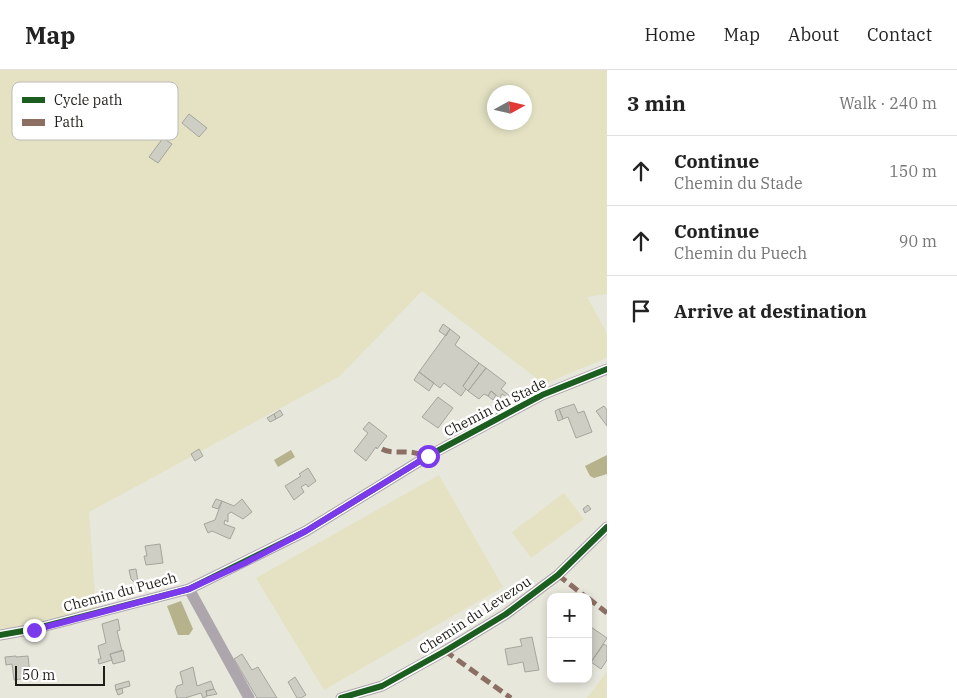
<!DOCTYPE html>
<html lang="en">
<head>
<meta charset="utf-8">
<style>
  body { margin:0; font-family:"IBM Plex Serif",serif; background:#f2f2f2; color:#222 }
  .controls { position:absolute; right:15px; bottom:15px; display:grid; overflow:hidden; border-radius:10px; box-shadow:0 2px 8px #0003 }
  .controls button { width:45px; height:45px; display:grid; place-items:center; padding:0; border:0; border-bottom:1px solid #e0e0e0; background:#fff; color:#222; font:25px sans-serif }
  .compass { position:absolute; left:487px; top:15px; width:45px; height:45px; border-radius:50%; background:#fff; box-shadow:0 2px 8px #0003; rotate:82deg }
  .scale { position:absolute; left:15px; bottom:12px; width:90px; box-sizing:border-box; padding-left:5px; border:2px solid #1f1e18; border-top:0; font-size:14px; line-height:18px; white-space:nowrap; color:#1f1e18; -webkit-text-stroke:4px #fff; paint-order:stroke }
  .stop { position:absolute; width:15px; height:15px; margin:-11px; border:4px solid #7c3aed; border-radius:50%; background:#fff }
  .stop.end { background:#7c3aed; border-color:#fff; box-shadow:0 1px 5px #0008 }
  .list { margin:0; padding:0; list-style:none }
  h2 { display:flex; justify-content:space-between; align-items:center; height:65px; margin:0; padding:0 20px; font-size:21px }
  h2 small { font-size:16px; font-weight:400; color:#767676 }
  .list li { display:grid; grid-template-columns:32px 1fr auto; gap:15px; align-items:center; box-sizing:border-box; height:70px; padding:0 20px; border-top:1px solid #e0e0e0 }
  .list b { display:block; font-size:19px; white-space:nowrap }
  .list p { margin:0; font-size:16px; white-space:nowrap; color:#767676 }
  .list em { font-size:16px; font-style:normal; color:#767676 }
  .icon { flex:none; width:28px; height:28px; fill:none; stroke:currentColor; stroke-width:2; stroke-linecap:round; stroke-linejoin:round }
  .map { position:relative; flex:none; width:607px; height:628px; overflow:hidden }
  header { display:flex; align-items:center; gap:30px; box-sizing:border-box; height:70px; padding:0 25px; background:#fff; border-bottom:1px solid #e0e0e0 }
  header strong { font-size:24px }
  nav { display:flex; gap:28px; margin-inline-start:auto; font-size:18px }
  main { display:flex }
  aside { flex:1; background:#fff }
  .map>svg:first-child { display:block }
</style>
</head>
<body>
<header>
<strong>Map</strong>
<nav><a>Home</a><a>Map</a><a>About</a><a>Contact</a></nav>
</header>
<main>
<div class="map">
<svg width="607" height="628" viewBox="0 0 607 628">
  <rect width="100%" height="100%" fill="#e8e7dc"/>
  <path fill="#e4e2c3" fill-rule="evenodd" d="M0 0H607V224L587 227 607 263V288L544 314 422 221 340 306 89 442 96 539 0 560ZM494 22H524V52H494Z
    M439 405 503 517 324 620 256 508Z
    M564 423 584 449 531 488 512 462Z
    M607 601V628H587Z"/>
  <path fill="#b5b28c" d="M291 380 295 387 278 397 274 390Z
    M607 385V404L594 408 590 406 585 396Z
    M181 531 193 559 189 565H178L167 536Z"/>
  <path fill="#cfcec5" stroke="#a5a59d" d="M189 44 207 58 199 67 182 53Z
    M163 68 172 74 158 93 149 87Z
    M443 254 450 259 446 266 439 261Z
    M450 259 460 267 455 275 479 293 463 316 466 319 461 326 444 313 440 318 419 302Z
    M479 293 486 298 468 321 463 316Z
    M486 298 506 313 501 319 510 326 508 328 502 324 500 328 491 321 488 326 484 324 479 329 468 321Z
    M419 302 434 313 429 321 414 310Z
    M491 321 496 325 493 330 488 326Z
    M438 327 453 338 438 358 422 347Z
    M574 334 578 343 584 341 592 362 576 368 568 347 563 349 559 339Z
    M604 336 607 340V356L596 341Z
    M559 339 563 349 558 351 555 341Z
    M280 340 283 345 276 349 274 344Z
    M274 344 276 349 270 352 267 348Z
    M369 352 387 366 377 379 376 377 366 391 354 381 368 363 363 359Z
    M199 379 203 386 195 391 191 384Z
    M308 398 316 411 308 417 306 414 301 417 304 422 294 430 285 416 301 406 299 404Z
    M216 429 222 431 218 439 212 437Z
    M242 429 252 442 243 449 231 442 228 444V452L225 450 224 454 235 458 230 469 212 461 208 463 204 454 215 450 222 431 234 436Z
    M588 435 591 439 585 443 583 439Z
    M160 474 163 493 146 495 144 486H147L145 476Z
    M136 499 138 512H134L131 509 129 500Z
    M118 549 120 560 117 561 122 581 110 584 112 590 99 594 98 589H101L98 576 106 573 102 554Z
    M588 555 607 568 591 592 588 591Z
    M532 567 539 600 525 602 523 592 508 595 505 579 522 576 520 569Z
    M604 574 607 576V590L601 599 591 592Z
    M123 580 125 591 113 594 110 584Z
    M242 584 252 600 258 597 277 628H257L234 589Z
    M16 586V587L28 586 30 605H27V608L14 610 12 594 6 595 5 587Z
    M193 597 197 616 211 611 214 619 206 621 207 626 203 628 201 623 185 628H177L175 621 177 616 183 614 180 602Z
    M295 607 306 625 301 628H297L288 612Z
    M129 611 130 616 116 620 115 615Z
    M122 618 123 623 118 625 116 620Z
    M214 619 217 624 207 626 206 621Z"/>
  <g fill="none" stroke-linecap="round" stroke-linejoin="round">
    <path stroke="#ada6ad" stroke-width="11" d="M189 519 249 628
      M0 565 34 559 189 519 306 461 428 386 542 325 607 299
      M341 628 382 616 445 581 506 544 558 505 607 457"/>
    <path stroke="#8d6e63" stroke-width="5" stroke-dasharray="10 5" stroke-linecap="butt" d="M382 379C395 386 414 377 424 388
      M558 505 586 527
      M588 528 607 543
      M445 581 511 628"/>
    <g stroke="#fff" stroke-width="9">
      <path id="cycleway" d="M0 565 34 559 189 519 306 461 428 386 542 325 607 299
        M341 628 382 616 445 581 506 544 558 505 607 457"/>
    </g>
    <use href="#cycleway" stroke="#1b5e20" stroke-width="6"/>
  </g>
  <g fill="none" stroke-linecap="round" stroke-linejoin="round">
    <path stroke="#7c3aed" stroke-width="6" d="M34 560 189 519 245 493 306 461 428 386"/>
  </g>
  <g text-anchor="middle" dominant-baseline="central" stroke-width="5" stroke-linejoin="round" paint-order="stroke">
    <g font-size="14" fill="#1f1e18" stroke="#fff">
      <text transform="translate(495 337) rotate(-27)">Chemin du Stade</text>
      <text transform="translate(120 522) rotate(-15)">Chemin du Puech</text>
      <text transform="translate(475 545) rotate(-33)">Chemin du Levezou</text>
    </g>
  </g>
  <rect x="12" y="12" width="166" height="58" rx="8" fill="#fff" stroke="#bcbcba" stroke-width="1"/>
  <rect x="22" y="27" width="23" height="6" fill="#1b5e20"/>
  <rect x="22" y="49" width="23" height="7" fill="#8d6e63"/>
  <g font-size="14" fill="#1f1e18">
    <text x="54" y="35">Cycle path</text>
    <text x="54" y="57">Path</text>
  </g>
</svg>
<div class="controls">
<button>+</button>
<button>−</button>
</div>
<svg class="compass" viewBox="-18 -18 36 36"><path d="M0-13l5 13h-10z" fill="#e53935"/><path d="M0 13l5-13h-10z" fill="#767676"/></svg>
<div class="scale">50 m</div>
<div class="stop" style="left:428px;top:386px"></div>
<div class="stop end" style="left:34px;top:560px"></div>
</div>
<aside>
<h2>3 min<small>Walk · 240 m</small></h2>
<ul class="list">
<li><svg class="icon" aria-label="ahead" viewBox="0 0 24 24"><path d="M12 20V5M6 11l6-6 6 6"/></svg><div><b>Continue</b><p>Chemin du Stade</p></div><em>150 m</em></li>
<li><svg class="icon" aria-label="ahead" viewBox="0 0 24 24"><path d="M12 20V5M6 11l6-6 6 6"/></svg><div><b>Continue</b><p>Chemin du Puech</p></div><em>90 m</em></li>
<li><svg class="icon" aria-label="arrive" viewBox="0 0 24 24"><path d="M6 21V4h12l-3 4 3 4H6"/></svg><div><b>Arrive at destination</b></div></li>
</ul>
</aside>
</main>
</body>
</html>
